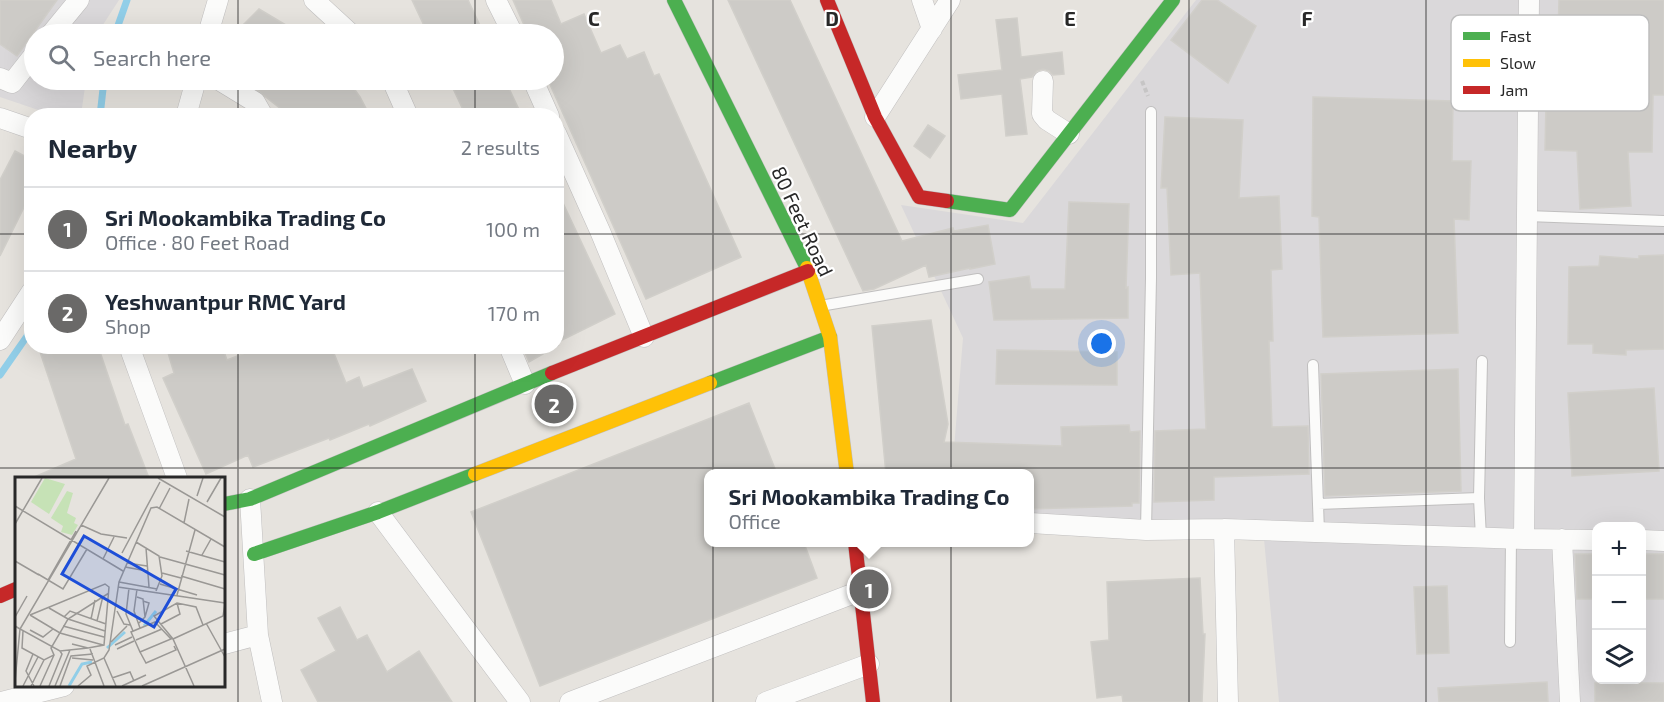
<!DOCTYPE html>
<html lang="en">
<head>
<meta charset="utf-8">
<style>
  body { margin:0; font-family:"Exo 2",sans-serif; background:#f2f2f3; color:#1f2937 }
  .controls { position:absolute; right:18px; bottom:18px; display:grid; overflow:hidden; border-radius:12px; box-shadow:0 6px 24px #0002 }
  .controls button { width:54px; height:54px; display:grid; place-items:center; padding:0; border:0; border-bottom:2px solid #e0e1e3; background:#fff; color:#1f2937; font:30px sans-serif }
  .you { position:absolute; left:1102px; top:344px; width:21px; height:21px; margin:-15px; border:4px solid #fff; border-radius:50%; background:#1a73e8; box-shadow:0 0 0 9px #1a73e833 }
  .badge { display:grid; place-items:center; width:39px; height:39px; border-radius:50%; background:#6a6968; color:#fff; font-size:20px; font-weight:700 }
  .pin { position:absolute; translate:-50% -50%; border:3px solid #fff; box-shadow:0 2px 6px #0006 }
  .popup { position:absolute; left:704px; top:469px; width:330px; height:78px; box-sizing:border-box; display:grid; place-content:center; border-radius:12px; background:#fff; filter:drop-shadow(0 2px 4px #0005); font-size:20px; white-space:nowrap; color:#747a83 }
  .popup b { font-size:22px; color:#1f2937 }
  .popup::after { content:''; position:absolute; left:50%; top:100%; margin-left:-12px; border:12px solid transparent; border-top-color:#fff }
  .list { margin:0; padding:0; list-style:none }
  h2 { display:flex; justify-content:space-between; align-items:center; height:78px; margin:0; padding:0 24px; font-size:26px }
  h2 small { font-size:20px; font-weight:400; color:#747a83 }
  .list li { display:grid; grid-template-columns:39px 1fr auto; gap:18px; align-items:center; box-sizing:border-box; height:84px; padding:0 24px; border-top:2px solid #e0e1e3 }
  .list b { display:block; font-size:22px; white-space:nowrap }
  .list p { margin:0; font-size:20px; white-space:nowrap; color:#747a83 }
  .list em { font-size:20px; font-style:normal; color:#747a83 }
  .icon { flex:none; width:33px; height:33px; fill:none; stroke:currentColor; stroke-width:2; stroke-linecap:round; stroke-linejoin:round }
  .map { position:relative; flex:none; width:1664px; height:702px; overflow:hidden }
  .search { position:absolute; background:#fff; box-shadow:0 6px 24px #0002; left:24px; top:24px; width:540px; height:66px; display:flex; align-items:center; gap:15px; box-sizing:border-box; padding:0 21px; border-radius:33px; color:#747a83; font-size:22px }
  .panel { position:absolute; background:#fff; box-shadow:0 6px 24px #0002; left:24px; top:108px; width:540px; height:246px; border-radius:24px }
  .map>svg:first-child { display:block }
</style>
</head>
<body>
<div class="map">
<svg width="1664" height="702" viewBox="0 0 1664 702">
  <rect width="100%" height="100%" fill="#e6e3de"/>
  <path fill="#dad8da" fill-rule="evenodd" d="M0 0H119L97 34H34V80H86L81 115H53L0 97Z
    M1196 0H1664V702H1279L1263 528 1030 523V474L952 473 963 338 901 205 1023 223ZM1596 526H1642V680H1596Z"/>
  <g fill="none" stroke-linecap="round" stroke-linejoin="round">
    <path stroke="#91cee8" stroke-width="7" d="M115 34 127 0
      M100 116 104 80
      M0 375 32 329"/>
  </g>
  <path fill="#cdcbc7" stroke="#d1cfca" stroke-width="1.5" d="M0 0H57L17 56 0 44Z
    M412 0H468L484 34H428Z
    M513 0H551L561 24 584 14 601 53 620 45 627 59 644 52 654 76 659 74 741 257 646 299 548 80H554V34H528Z
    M728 0H790L902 241 953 228 954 231 988 225 995 264 970 269V268L929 277 926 265 874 289 863 291Z
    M1202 0H1217L1256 26 1228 83 1171 40Z
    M1559 0H1664V95H1653L1652 152H1628L1631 206 1580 209 1577 151 1545 150 1546 103H1556Z
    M259 9 301 34H234Z
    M1017 18 1021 57 1062 52 1064 74 1053 75 1049 71 1043 69 1037 71 1032 77 1020 79 1027 134 1006 136 1002 94 961 99 958 75 1002 70 996 20Z
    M244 80H348L360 97 370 116H290Z
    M449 80H505L522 116H466Z
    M1313 97 1453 101 1452 161H1471L1469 220 1454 219 1458 333 1323 337 1319 217 1312 216Z
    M1165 117 1243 120 1239 198 1279 196 1282 269 1271 270 1273 341H1269L1272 427 1308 426 1309 474 1214 477V500L1154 502 1155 431 1206 429 1200 273 1171 275 1167 188H1161Z
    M928 125 945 136 930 158 914 146Z
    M15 151 32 160V191L0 256V180Z
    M556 188 615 314 556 343Z
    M1069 202 1129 204 1126 288 1128 287V318L994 320 989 282 1029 276 1031 289H1065Z
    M1664 255V349L1626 350V355L1593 353V344H1568L1569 267 1599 266 1600 256 1639 259V256Z
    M931 320 948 424 944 442 1062 446 1061 427 1129 425 1130 432 1140 431 1139 503H1132V506L1029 509V474H886L872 326Z
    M38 346H98L125 425 128 424 149 478H32L76 459Z
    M166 346H222L227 360 263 346H331L346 383 359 377 363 388 412 369 426 401 370 426 369 424 330 440 329 438 253 467 248 455 206 474 163 378 174 373Z
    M522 346H557L529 362Z
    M997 350 1117 352V385L996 384Z
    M1458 369 1461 491 1325 496 1321 374Z
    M1654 388 1659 471 1572 476 1568 393Z
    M749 403 777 474H708V543H804L817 578 540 686 471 512Z
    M1575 554H1596V599H1577Z
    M1641 554H1664V599H1641Z
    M1200 578 1203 634H1205L1202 702H1123L1122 695 1097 698 1091 642 1109 640 1107 582Z
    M1447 586 1449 653 1417 654 1414 587Z
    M340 607 357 640 367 635 387 672 419 651 452 702H318L301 670 336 651 318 618Z
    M1547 682 1548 702H1439L1438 688Z
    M1595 683H1664V702H1595Z"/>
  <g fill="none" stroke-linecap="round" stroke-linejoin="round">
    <g stroke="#c0bfbf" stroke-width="12">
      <path id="lane" d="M1527 216 1664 221
        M820 306 978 279
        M1313 365 1319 532
        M1318 504 1479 498
        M1146 530 1151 278V112
        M1481 538 1479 498 1482 361
        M1510 642 1511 538"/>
    </g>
    <g stroke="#c0bfbf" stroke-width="21">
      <path id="street" d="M314 0 351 34
        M496 0 513 34
        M922 0 932 29
        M51 34 79 0
        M208 34 218 0
        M0 78 12 83 34 55
        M219 80 255 102 263 116
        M392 80 408 116
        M533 80 549 116
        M1043 81 1042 114 1047 120 1069 134
        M186 116 196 80
        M875 117 950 0
        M0 118 32 129
        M556 133 600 231 644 337
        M0 340 32 291
        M129 346 177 478
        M509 346 525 384
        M250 499 258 635 272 702
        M378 512 520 702
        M1030 523 1146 530 1224 529 1524 539 1596 540
        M1224 529 1228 702
        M1524 539 1529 0
        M1562 539 1570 702
        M1642 540 1664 541
        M224 644 258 635
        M1 702 64 686
        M570 702 860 591
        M766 702 869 664"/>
    </g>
    <g stroke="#c0bfbf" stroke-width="15">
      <path id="fast" d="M674 0 807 268
        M947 201 1010 210 1173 0
        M710 383 830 337
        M224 504 250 499 552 373
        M254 554 378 512 475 474"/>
    </g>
    <g stroke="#c0bfbf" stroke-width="15">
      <path id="slow" d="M807 268 830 337 847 474
        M475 474 710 383"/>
    </g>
    <g stroke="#c0bfbf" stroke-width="15">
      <path id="jam" d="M827 0 875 117 919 197 947 201
        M552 373 808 271
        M855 542 873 702
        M0 596 16 589"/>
    </g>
    <path stroke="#c6c5c5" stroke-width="4" stroke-dasharray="4.5 3" stroke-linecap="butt" d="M1142 81 1148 96"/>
    <use href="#lane" stroke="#fbfbfa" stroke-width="10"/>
    <use href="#street" stroke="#fbfbfa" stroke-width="20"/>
    <use href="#fast" stroke="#4caf50" stroke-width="14"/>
    <use href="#slow" stroke="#ffc107" stroke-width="14"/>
    <use href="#jam" stroke="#c62828" stroke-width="14"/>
  </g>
  <path fill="none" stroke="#282828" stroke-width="1.5" stroke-opacity="0.55" d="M238 0V34M475 0V34M713 0V702M951 0V702M1189 0V702M1426 0V702M238 80V116M475 80V116M0 234H32M556 234H1664M238 346V702M475 346V702M0 468H1664"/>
  <g text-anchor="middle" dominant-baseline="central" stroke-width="4.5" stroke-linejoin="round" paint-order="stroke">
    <g font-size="20" fill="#282828" stroke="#fff">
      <text transform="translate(803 221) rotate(65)">80 Feet Road</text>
    </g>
  </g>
  <g transform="translate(15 477)">
    <rect width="210" height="210" fill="#e6e3de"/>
    <path d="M30 1 50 7 34 37 16 25ZM52 14 58 16 52 36 61 41 59 46 63 48 57 58 46 55 48 49 36 41Z" fill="#c6e2b6"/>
    <path fill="none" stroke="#91cee8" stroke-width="3" d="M129 149 141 134M92 171 110 155M54 209 67 187 77 185"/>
    <path fill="none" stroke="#9a9895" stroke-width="1.5" d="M143 1 210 40M182 19 188 1M192 25 206 1M0 29 108 94M144 32 155 11M169 46 174 22M0 47 27 1M66 48 86 57 112 61M121 65 144 79 147 99 141 114M131 71 134 110M171 74 210 85M107 76 145 5M187 78 196 62M145 80 210 98M88 82 99 60M0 84 24 98M112 86 132 89M110 90 132 94M147 96 166 101M23 97 48 112 72 72M166 99 210 112M33 103 61 54M104 105 142 112M145 107 182 118M103 110 210 126M114 111 111 137 118 154M122 112 119 134 125 151M162 118 180 53M122 120 128 122 130 140 124 146M128 124 134 126 130 140M34 131 53 142 90 154M102 134 109 147 115 148M15 138 90 107 94 110 89 168 73 171 57 167M15 138 45 156 88 168M0 140 12 119M49 140 55 134 91 147M76 142 80 123M82 144 88 119M140 145 156 162 125 175 116 155ZM191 146 210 180M146 147 165 137 162 126M0 149 5 152 0 204M48 149 89 160M15 153 28 160 38 152M8 154 7 171 29 183 39 178 36 171 53 142 94 116M158 162 208 139 210 127M121 163 147 152M96 165 112 149M100 168 117 160M73 171 45 174 5 152 94 1M75 172 89 209M102 172 119 164M125 175 131 186 161 173 159 169M18 177 11 194 19 209M57 181 78 183M89 181 101 209M97 201 115 195 119 204M8 209 23 180M16 209 29 183M25 209 39 178M34 209 47 177 45 174M40 209 55 173M45 209 56 179 78 177M63 209 76 198 72 189 89 181 94 173 104 105 136 31 142 30 210 70M107 209 131 198M127 209 210 172M179 209 158 162 139 139 162 126 181 130 188 148"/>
    <path fill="#1d4ed8" fill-opacity="0.15" stroke="#1d4ed8" stroke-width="3" d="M69 59 161 112 139 150 47 97Z"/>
    <rect width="210" height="210" fill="none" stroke="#282828" stroke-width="3"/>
  </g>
  <rect x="1451" y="15" width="198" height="96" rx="9" fill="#fff" stroke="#bebebe" stroke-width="1.5"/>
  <rect x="1463" y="32" width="27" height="8" fill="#4caf50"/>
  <rect x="1463" y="59" width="27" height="8" fill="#ffc107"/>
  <rect x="1463" y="86" width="27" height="8" fill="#c62828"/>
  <g font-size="16" fill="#282828">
    <text x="1500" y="42">Fast</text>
    <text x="1500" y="69">Slow</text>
    <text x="1500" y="96">Jam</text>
  </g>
  <g font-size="20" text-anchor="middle" font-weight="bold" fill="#282828" stroke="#fff" stroke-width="4.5" stroke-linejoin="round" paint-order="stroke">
    <text x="594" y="26">C</text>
    <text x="832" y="26">D</text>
    <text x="1070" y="26">E</text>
    <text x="1307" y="26">F</text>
  </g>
</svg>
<div class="controls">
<button>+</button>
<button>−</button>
<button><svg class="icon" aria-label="layers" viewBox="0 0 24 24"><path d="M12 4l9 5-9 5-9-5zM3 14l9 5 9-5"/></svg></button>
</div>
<div class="you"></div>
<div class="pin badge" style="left:869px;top:589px">1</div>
<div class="popup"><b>Sri Mookambika Trading Co</b>Office</div>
<div class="pin badge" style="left:554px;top:404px">2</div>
<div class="search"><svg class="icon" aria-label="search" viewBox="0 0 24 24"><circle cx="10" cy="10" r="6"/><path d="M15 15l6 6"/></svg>Search here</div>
<section class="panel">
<h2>Nearby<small>2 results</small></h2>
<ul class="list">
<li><span class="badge">1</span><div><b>Sri Mookambika Trading Co</b><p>Office · 80 Feet Road</p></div><em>100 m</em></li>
<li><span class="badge">2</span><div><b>Yeshwantpur RMC Yard</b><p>Shop</p></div><em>170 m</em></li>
</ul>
</section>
</div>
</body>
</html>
